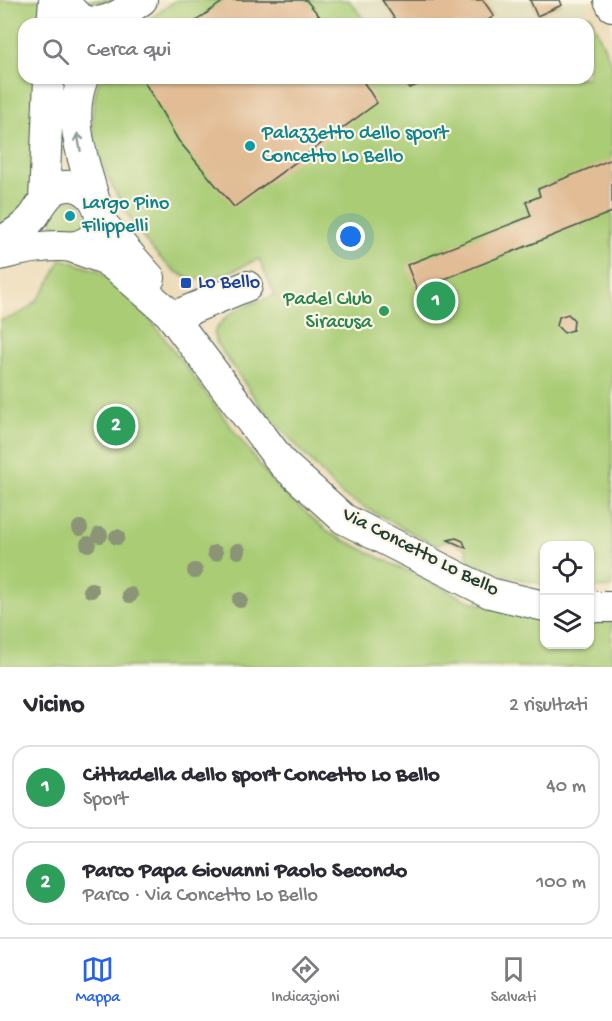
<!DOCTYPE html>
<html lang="it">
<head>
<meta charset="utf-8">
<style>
  body { margin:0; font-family:"Gochi Hand",sans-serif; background:#f7f7f7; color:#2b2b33 }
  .controls { position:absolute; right:18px; bottom:18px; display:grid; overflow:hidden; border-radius:12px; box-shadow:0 2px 4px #0004 }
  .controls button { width:54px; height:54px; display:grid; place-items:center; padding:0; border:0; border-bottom:2px solid #e1e1e2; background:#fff; color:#2b2b33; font:30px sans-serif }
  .you { position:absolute; left:351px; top:237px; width:21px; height:21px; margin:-15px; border:4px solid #fff; border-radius:50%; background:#1a73e8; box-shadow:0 0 0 9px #1a73e833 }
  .badge { display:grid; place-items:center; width:39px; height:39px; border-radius:50%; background:#2563eb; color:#fff; font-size:20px; font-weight:700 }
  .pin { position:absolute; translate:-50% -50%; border:3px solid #fff; box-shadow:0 2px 6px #0006 }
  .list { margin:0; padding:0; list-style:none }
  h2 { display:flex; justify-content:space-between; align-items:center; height:78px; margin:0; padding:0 24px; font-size:26px }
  h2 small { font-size:20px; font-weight:400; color:#7c7c81 }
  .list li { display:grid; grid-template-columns:39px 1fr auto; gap:18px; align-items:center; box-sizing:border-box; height:84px; margin:0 12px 12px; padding:0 12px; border:2px solid #e1e1e2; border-radius:18px }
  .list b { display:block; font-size:22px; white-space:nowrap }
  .list p { margin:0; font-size:20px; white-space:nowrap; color:#7c7c81 }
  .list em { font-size:20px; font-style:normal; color:#7c7c81 }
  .icon { flex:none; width:33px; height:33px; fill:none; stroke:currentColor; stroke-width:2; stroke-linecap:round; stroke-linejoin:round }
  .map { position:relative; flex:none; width:612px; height:667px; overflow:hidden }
  .search { position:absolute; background:#fff; box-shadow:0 2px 4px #0004; left:18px; right:18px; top:18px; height:66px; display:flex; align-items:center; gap:15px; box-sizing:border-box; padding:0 21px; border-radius:18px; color:#7c7c81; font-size:22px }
  .sheet { height:270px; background:#fff }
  nav { display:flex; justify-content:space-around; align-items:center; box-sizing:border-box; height:84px; border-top:2px solid #e1e1e2; background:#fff; font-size:16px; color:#7c7c81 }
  nav a { display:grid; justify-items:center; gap:3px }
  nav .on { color:#2563eb }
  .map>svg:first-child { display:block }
</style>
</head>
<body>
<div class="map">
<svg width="612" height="667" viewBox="0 0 612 667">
  <rect width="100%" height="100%" fill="#fcf5e5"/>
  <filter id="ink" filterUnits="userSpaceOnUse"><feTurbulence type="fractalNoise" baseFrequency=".0167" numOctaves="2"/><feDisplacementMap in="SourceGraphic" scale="12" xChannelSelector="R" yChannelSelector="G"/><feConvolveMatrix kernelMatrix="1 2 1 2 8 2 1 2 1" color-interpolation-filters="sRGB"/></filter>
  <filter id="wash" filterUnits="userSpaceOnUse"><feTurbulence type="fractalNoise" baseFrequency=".008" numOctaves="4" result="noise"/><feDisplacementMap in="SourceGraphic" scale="24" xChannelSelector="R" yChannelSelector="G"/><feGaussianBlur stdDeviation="1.35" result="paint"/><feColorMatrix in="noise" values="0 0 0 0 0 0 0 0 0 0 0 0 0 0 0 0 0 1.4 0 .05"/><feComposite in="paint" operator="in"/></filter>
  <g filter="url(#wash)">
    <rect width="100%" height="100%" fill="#eddcb9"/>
    <path fill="#dfddbb" d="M349 0H584L590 15 567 24H367Z"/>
    <path fill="#a9cc75" stroke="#648454" stroke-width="1.5" d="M0 0H46L44 24H24V78H42L31 202 0 227Z
      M74 0H115L98 13Z
      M176 0H349L367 24H143Z
      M590 15 612 65V587L590 588V546H544V584C517 580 494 571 469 561L466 548 448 540 436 546 342 495 262 408 217 344 214 333C225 310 252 304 275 295L259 259C237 267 215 284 190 278 152 269 100 174 94 137 91 117 93 97 100 78H405L409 88 436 78H588V24H567Z
      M52 217a17 17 0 1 1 34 0a17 17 0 1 1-34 0Z
      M61 259 99 271 137 302 277 488 331 534 469 601 544 620V644H590V623L612 622V667H0V320C33 315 49 287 61 259Z"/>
    <g id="blocks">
      <path fill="#e1bc94" d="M225 0H306L326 24H192Z
        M382 0H483L494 16 482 24H398Z
        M530 0H560L562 5 537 16Z
        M142 78H361L377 103 234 207 178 140Z
        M405 78H421L423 83 409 88Z
        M612 159V212L417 290 407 265 531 216 526 202 540 196 538 189Z
        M568 314 574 320 573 330 564 333 557 326 559 317Z
        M456 538 463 541 466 548 448 540Z"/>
    </g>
  </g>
  <g filter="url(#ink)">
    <use href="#blocks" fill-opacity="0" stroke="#3e5548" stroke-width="1.5"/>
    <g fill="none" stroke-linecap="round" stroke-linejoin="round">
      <g stroke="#3e5548" stroke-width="32">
        <path id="minor" d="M65 0C84 38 116 19 142 0
          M609 0 612 6
          M52 24 54 0
          M83 78C67 119 83 158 94 198
          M44 200 49 78
          M100 221 150 278
          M0 242C13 235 24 228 33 217 40 208 45 195 56 189 92 172 119 229 82 244 74 248 67 246 59 246 40 246 19 250 0 255
          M71 247 104 259 118 269 170 314 283 464 344 519 490 593 544 606
          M172 317 247 286
          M590 607H612"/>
      </g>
      <use href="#minor" stroke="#fff" stroke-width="30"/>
    </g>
    <g fill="#8b9477">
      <circle cx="80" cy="528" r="8"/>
      <circle cx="100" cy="535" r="8"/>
      <circle cx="117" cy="537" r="8"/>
      <circle cx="88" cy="544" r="8"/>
      <circle cx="238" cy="551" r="8"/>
      <circle cx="215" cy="553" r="8"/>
      <circle cx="195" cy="571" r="8"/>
      <circle cx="91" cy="590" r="8"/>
      <circle cx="130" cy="595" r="8"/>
      <circle cx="240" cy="600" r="8"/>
    </g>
    <defs><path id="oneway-shaft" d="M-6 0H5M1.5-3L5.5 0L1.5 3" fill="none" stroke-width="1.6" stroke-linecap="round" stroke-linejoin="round" transform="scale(1.5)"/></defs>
    <use stroke="#8f9e9a" href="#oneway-shaft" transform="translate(79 142) rotate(-100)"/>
  </g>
  <g fill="#0f9aa8" stroke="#fcf5e5" stroke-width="2">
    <circle cx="250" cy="146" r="6"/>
    <circle cx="70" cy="216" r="6"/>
  </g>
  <rect fill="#1a4fb4" stroke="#fcf5e5" stroke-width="2" x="180" y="277" width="12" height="12" rx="3"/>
  <circle fill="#2e9e5b" stroke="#fcf5e5" stroke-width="2" cx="384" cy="311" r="6"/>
  <g text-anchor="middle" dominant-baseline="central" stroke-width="4.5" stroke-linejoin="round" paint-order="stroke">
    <g font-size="20" fill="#0d838f" stroke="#fcf5e5" text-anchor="start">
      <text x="262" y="134">Palazzetto dello sport<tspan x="262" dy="23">Concetto Lo Bello</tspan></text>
      <text x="82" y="204">Largo Pino<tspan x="82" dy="23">Filippelli</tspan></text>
    </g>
    <g font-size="20" fill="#164399" stroke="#fcf5e5" text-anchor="start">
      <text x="198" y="283">Lo Bello</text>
    </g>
    <g font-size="20" fill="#27864d" stroke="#fcf5e5" text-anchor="end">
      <text x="372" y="300">Padel Club<tspan x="372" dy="23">Siracusa</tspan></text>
    </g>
    <g font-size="20" fill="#1f3d34" stroke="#fcf5e5">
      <text transform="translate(420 553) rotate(27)">Via Concetto Lo Bello</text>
    </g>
  </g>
</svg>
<div class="controls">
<button><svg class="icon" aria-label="locate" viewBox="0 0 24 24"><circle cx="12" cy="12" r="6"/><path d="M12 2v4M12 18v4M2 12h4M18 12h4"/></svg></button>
<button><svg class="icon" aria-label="layers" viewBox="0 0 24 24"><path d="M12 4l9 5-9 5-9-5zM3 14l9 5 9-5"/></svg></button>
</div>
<div class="you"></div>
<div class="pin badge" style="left:436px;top:301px;background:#2e9e5b">1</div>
<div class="pin badge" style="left:116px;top:426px;background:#2e9e5b">2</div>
<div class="search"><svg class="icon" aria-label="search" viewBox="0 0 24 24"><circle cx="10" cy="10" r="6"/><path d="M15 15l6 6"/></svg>Cerca qui</div>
</div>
<section class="sheet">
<h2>Vicino<small>2 risultati</small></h2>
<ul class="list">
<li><span class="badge" style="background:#2e9e5b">1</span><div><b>Cittadella dello sport Concetto Lo Bello</b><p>Sport</p></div><em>40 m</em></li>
<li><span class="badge" style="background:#2e9e5b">2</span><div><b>Parco Papa Giovanni Paolo Secondo</b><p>Parco · Via Concetto Lo Bello</p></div><em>100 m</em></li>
</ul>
</section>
<nav>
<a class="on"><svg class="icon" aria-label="map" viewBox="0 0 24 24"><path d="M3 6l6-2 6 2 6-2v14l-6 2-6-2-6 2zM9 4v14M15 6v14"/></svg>Mappa</a>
<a><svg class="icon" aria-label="directions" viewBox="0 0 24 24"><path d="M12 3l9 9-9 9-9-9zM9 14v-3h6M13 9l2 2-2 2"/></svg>Indicazioni</a>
<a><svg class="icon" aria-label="saved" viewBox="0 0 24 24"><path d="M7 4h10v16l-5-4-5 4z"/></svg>Salvati</a>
</nav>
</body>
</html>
